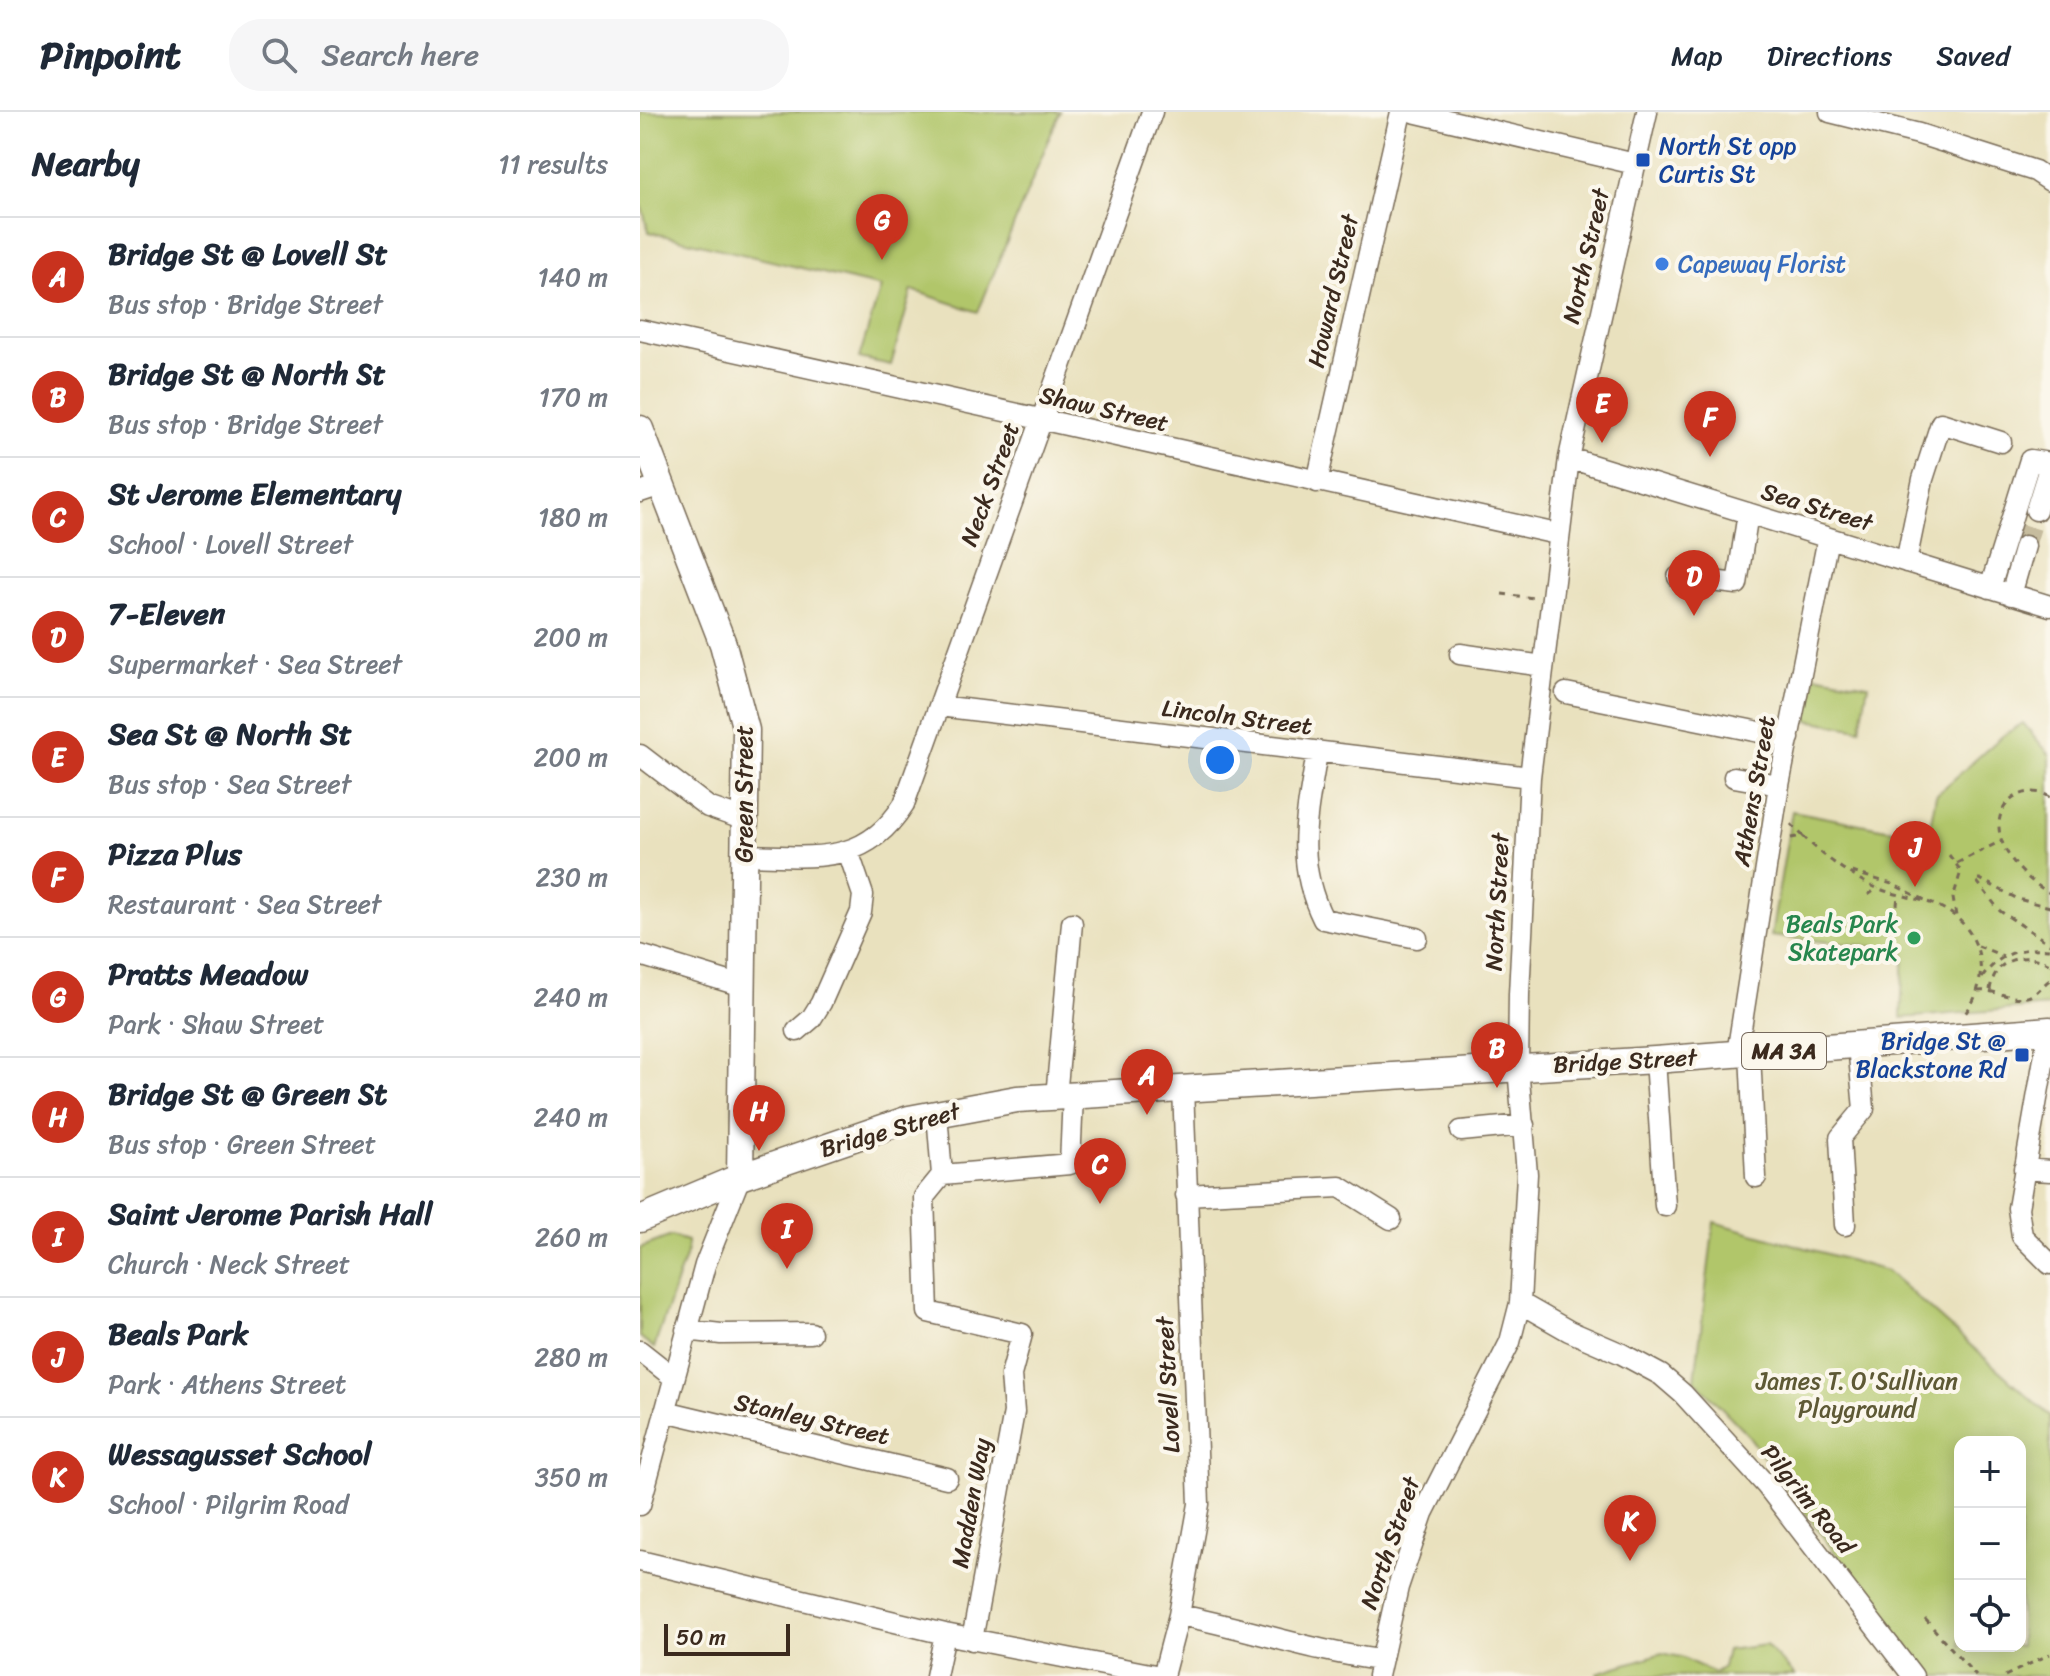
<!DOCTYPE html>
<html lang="en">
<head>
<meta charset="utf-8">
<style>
  body { margin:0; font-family:Sriracha,sans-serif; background:#f6f6f7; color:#1f2937 }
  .controls { position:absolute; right:24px; bottom:24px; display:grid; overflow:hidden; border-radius:16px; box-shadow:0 4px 20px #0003 }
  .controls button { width:72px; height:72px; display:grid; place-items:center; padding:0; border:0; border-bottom:2px solid #e0e1e3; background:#fff; color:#1f2937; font:40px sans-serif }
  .scale { position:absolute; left:24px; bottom:20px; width:126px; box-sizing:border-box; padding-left:8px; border:4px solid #3b2a1e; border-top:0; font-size:22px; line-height:28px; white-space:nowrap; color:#3b2a1e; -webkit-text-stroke:6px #fbf7ec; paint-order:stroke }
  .you { position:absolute; left:580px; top:648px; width:28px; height:28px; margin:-20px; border:6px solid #fff; border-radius:50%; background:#1a73e8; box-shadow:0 0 0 12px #1a73e833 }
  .badge { display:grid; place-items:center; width:52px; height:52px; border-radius:50%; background:#c8321e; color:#fff; font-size:26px; font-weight:700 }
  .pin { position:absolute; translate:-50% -66px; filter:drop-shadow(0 2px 4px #0008) }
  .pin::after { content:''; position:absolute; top:42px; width:28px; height:24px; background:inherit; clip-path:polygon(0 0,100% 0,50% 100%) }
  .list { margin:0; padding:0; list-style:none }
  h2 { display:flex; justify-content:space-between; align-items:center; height:104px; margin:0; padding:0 32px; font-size:34px }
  h2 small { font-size:26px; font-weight:400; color:#747a83 }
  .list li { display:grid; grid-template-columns:52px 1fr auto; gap:24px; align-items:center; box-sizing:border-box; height:120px; padding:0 32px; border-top:2px solid #e0e1e3 }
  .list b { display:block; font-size:30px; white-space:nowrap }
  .list p { margin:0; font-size:26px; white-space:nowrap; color:#747a83 }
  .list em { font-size:26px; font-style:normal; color:#747a83 }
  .icon { flex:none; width:44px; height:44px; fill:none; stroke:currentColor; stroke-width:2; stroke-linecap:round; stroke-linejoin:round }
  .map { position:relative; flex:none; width:1410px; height:1564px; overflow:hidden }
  header { display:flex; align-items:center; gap:48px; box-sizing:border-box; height:112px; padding:0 40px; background:#fff; border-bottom:2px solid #e0e1e3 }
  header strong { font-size:38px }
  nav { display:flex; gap:44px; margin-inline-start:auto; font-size:28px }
  .search { width:560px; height:72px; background:#f6f6f7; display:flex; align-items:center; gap:20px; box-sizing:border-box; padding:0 28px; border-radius:32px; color:#747a83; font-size:30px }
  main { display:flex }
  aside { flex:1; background:#fff }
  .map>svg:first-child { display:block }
</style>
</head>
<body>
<header>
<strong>Pinpoint</strong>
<div class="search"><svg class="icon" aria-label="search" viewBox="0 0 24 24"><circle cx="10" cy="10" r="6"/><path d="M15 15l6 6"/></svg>Search here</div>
<nav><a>Map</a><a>Directions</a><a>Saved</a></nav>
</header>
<main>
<aside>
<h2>Nearby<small>11 results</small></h2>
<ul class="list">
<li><span class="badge">A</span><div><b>Bridge St @ Lovell St</b><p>Bus stop · Bridge Street</p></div><em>140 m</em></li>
<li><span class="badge">B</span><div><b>Bridge St @ North St</b><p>Bus stop · Bridge Street</p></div><em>170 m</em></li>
<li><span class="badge">C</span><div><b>St Jerome Elementary</b><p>School · Lovell Street</p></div><em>180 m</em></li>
<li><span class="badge">D</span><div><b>7-Eleven</b><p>Supermarket · Sea Street</p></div><em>200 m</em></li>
<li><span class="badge">E</span><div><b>Sea St @ North St</b><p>Bus stop · Sea Street</p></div><em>200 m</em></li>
<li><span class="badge">F</span><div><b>Pizza Plus</b><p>Restaurant · Sea Street</p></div><em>230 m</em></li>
<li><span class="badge">G</span><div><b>Pratts Meadow</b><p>Park · Shaw Street</p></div><em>240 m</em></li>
<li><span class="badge">H</span><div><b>Bridge St @ Green St</b><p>Bus stop · Green Street</p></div><em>240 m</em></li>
<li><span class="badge">I</span><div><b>Saint Jerome Parish Hall</b><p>Church · Neck Street</p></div><em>260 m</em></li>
<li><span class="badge">J</span><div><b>Beals Park</b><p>Park · Athens Street</p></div><em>280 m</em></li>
<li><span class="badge">K</span><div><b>Wessagusset School</b><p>School · Pilgrim Road</p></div><em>350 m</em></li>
</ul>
</aside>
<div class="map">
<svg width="1410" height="1564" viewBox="0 0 1410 1564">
  <rect width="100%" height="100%" fill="#fbf7ec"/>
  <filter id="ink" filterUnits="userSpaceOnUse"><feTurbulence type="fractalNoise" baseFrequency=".0125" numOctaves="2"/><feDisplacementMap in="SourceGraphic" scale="16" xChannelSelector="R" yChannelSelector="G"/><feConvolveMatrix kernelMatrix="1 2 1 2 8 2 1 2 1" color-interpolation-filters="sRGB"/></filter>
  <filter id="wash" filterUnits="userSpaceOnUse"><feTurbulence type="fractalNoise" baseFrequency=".006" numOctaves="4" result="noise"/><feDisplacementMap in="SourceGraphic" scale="32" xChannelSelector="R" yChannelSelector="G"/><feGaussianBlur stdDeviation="1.8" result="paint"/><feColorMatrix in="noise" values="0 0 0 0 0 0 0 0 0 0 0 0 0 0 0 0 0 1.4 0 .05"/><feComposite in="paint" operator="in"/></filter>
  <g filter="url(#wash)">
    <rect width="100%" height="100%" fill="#e9e1be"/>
    <path fill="#b1c66a" stroke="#767844" stroke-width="2" fill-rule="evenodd" d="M0 0H420L338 200 272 178 251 253 219 246 241 175 9 120 0 89Z
      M1175 563 1228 573 1220 617 1167 608Z
      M1383 611 1410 643V894L1261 906 1264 838 1131 824 1152 699 1288 725 1296 683 1361 625Z
      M1074 1110 1247 1159 1410 1304V1564H1291L1230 1488 1108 1323 1055 1268ZM1320 1330H1380V1534H1320Z
      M31 1124 47 1129V1139L14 1236 0 1225V1136Z
      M1126 1533 1155 1564H958L957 1561 1022 1541 1041 1545 1074 1561 1083 1555 1087 1538Z"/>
  </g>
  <g filter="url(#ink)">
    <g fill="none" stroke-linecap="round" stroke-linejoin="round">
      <path stroke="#c6bc9e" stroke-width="20" stroke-dasharray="20 10" stroke-linecap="butt" d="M1385 434 1396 398"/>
      <g stroke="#786a56" stroke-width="23">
        <path id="minor" d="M773 0 995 52
          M1190 0 1279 22 1395 59 1410 69
          M0 218 917 422
          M929 346 1410 494
          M677 370 761 0
          M0 380 21 373
          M1396 398 1410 353
          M1266 450 1283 367 1301 311 1361 330
          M1038 465 1097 472 1108 401
          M1350 476 1390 348 1410 351
          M1371 483 1385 434
          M820 542 903 554
          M926 581 1149 626
          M299 594 890 665
          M677 641C667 702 654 749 683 807L777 826
          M0 643 68 695 105 708
          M1094 665 1139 673
          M105 743C171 744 224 756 264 692L512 0
          M0 843 102 874
          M1409 918 1378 1096 1382 1124 1410 1152
          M157 919 171 907 181 891 221 800 223 783 208 739
          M1110 941 1116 1065
          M1097 942 1139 673 1188 426
          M1015 948 1025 1094
          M416 985 432 811
          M297 1001 302 1063 284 1085 288 1200 382 1222 371 1263 374 1300 332 1528
          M821 1019 884 1013
          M1384 1057 1410 1059
          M302 1063 430 1052 433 983
          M546 1083 700 1075 751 1107
          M1205 1113 1200 1026 1224 997 1218 933
          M880 1191 929 1219 982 1242 1021 1263 1043 1282 1126 1373 1273 1564
          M46 1218 81 1222 171 1221
          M0 1239 33 1265
          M25 1299 307 1366
          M0 1393 65 1153 100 1065
          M0 1449 305 1522 520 1564
          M539 1503C607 1516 671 1539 740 1548
          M296 1564 305 1522
          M523 1564 539 1503 559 1392 543 976
          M738 1564 758 1475 783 1401 870 1230 880 1191 887 1062 878 955 879 882 890 665 929 346 1007 0"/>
      </g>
      <g stroke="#786a56" stroke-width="29">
        <path id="major" d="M0 317 83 532 106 618 100 1065
          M0 1107 100 1065 269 1007 377 987 1015 948 1410 918"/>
      </g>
      <path stroke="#786a56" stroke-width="3" stroke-dasharray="6 6" stroke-linecap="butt" d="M862 482 894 486
        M1410 685C1389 672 1360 686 1359 712 1358 740 1387 769 1410 781
        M1151 712 1163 724
        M1151 726 1163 724C1183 744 1206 761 1232 774 1254 784 1280 785 1302 796 1343 816 1353 870 1323 904
        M1309 743 1321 759 1313 786 1316 804
        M1317 751 1363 728
        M1212 760 1252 772 1287 789
        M1228 783 1238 776
        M1257 793 1258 783
        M1410 795 1378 787 1340 767H1335L1360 799 1410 832
        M1338 834 1363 844
        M1342 866C1359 841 1381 835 1410 837
        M1350 878C1354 846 1384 839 1410 852
        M1338 879C1356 877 1373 890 1390 884 1398 881 1402 873 1410 868
        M1285 1507 1336 1564
        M1365 1564 1410 1542"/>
      <use href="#minor" stroke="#fff" stroke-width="20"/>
      <use href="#major" stroke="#fff" stroke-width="26"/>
    </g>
  </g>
  <g fill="#1a4fb4" stroke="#fbf7ec" stroke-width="3">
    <rect x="995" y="40" width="16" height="16" rx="4"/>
    <rect x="1374" y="935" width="16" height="16" rx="4"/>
  </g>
  <circle fill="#3f7fe0" stroke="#fbf7ec" stroke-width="3" cx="1022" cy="152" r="8"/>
  <circle fill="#2e9e5b" stroke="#fbf7ec" stroke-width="3" cx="1274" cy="826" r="8"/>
  <g text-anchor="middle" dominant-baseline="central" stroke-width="8" stroke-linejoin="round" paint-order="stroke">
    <rect fill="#fbf7ec" stroke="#75685c" stroke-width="2" x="1102" y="921" width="84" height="36" rx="6"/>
    <g font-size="22" font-weight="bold" fill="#3b2a1e">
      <text x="1144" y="939">MA 3A</text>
    </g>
    <g font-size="24" fill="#164399" stroke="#fbf7ec" text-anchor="start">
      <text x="1019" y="34">North St opp<tspan x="1019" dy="28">Curtis St</tspan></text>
      <text x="1366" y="929" text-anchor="end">Bridge St @<tspan x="1366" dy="28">Blackstone Rd</tspan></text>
    </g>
    <g font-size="24" fill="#3b2a1e" stroke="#fbf7ec">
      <text transform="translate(946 144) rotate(-77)">North Street</text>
      <text transform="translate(693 179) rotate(-77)">Howard Street</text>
      <text transform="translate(464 297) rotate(13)">Shaw Street</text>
      <text transform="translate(350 372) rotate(-70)">Neck Street</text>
      <text transform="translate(1177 395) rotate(17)">Sea Street</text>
      <text transform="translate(597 605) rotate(7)">Lincoln Street</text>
      <text transform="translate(1114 679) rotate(-80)">Athens Street</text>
      <text transform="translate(104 682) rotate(-90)">Green Street</text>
      <text transform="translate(857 790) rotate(-87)">North Street</text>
      <text transform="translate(985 949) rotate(-3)">Bridge Street</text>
      <text transform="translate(250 1018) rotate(-16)">Bridge Street</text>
      <text transform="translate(528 1273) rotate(-93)">Lovell Street</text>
      <text transform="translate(172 1307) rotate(13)">Stanley Street</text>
      <text transform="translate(1168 1387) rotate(51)">Pilgrim Road</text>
      <text transform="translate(331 1391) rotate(-80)">Madden Way</text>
      <text transform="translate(750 1431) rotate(-71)">North Street</text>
    </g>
    <g font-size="24" fill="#366cbe" stroke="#fbf7ec" text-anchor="start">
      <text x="1038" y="152">Capeway Florist</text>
    </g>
    <g font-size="24" fill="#27864d" stroke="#fbf7ec" text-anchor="end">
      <text x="1258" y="812">Beals Park<tspan x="1258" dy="28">Skatepark</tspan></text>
    </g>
    <g font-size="24" fill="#5e5935" stroke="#fbf7ec">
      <text x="1217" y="1269">James T. O'Sullivan<tspan x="1217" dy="28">Playground</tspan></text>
    </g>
  </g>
</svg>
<div class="controls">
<button>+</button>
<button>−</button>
<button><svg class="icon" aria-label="locate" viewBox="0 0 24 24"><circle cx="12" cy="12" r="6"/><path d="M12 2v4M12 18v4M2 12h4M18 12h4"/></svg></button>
</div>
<div class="scale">50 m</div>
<div class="you"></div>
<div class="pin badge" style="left:507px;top:1003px">A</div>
<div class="pin badge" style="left:857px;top:976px">B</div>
<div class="pin badge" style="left:460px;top:1092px">C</div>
<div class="pin badge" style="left:1054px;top:504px">D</div>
<div class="pin badge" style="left:962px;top:331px">E</div>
<div class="pin badge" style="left:1070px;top:345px">F</div>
<div class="pin badge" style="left:242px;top:148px">G</div>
<div class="pin badge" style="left:119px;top:1039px">H</div>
<div class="pin badge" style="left:147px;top:1157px">I</div>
<div class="pin badge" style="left:1275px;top:775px">J</div>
<div class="pin badge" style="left:990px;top:1449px">K</div>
</div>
</main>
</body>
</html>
